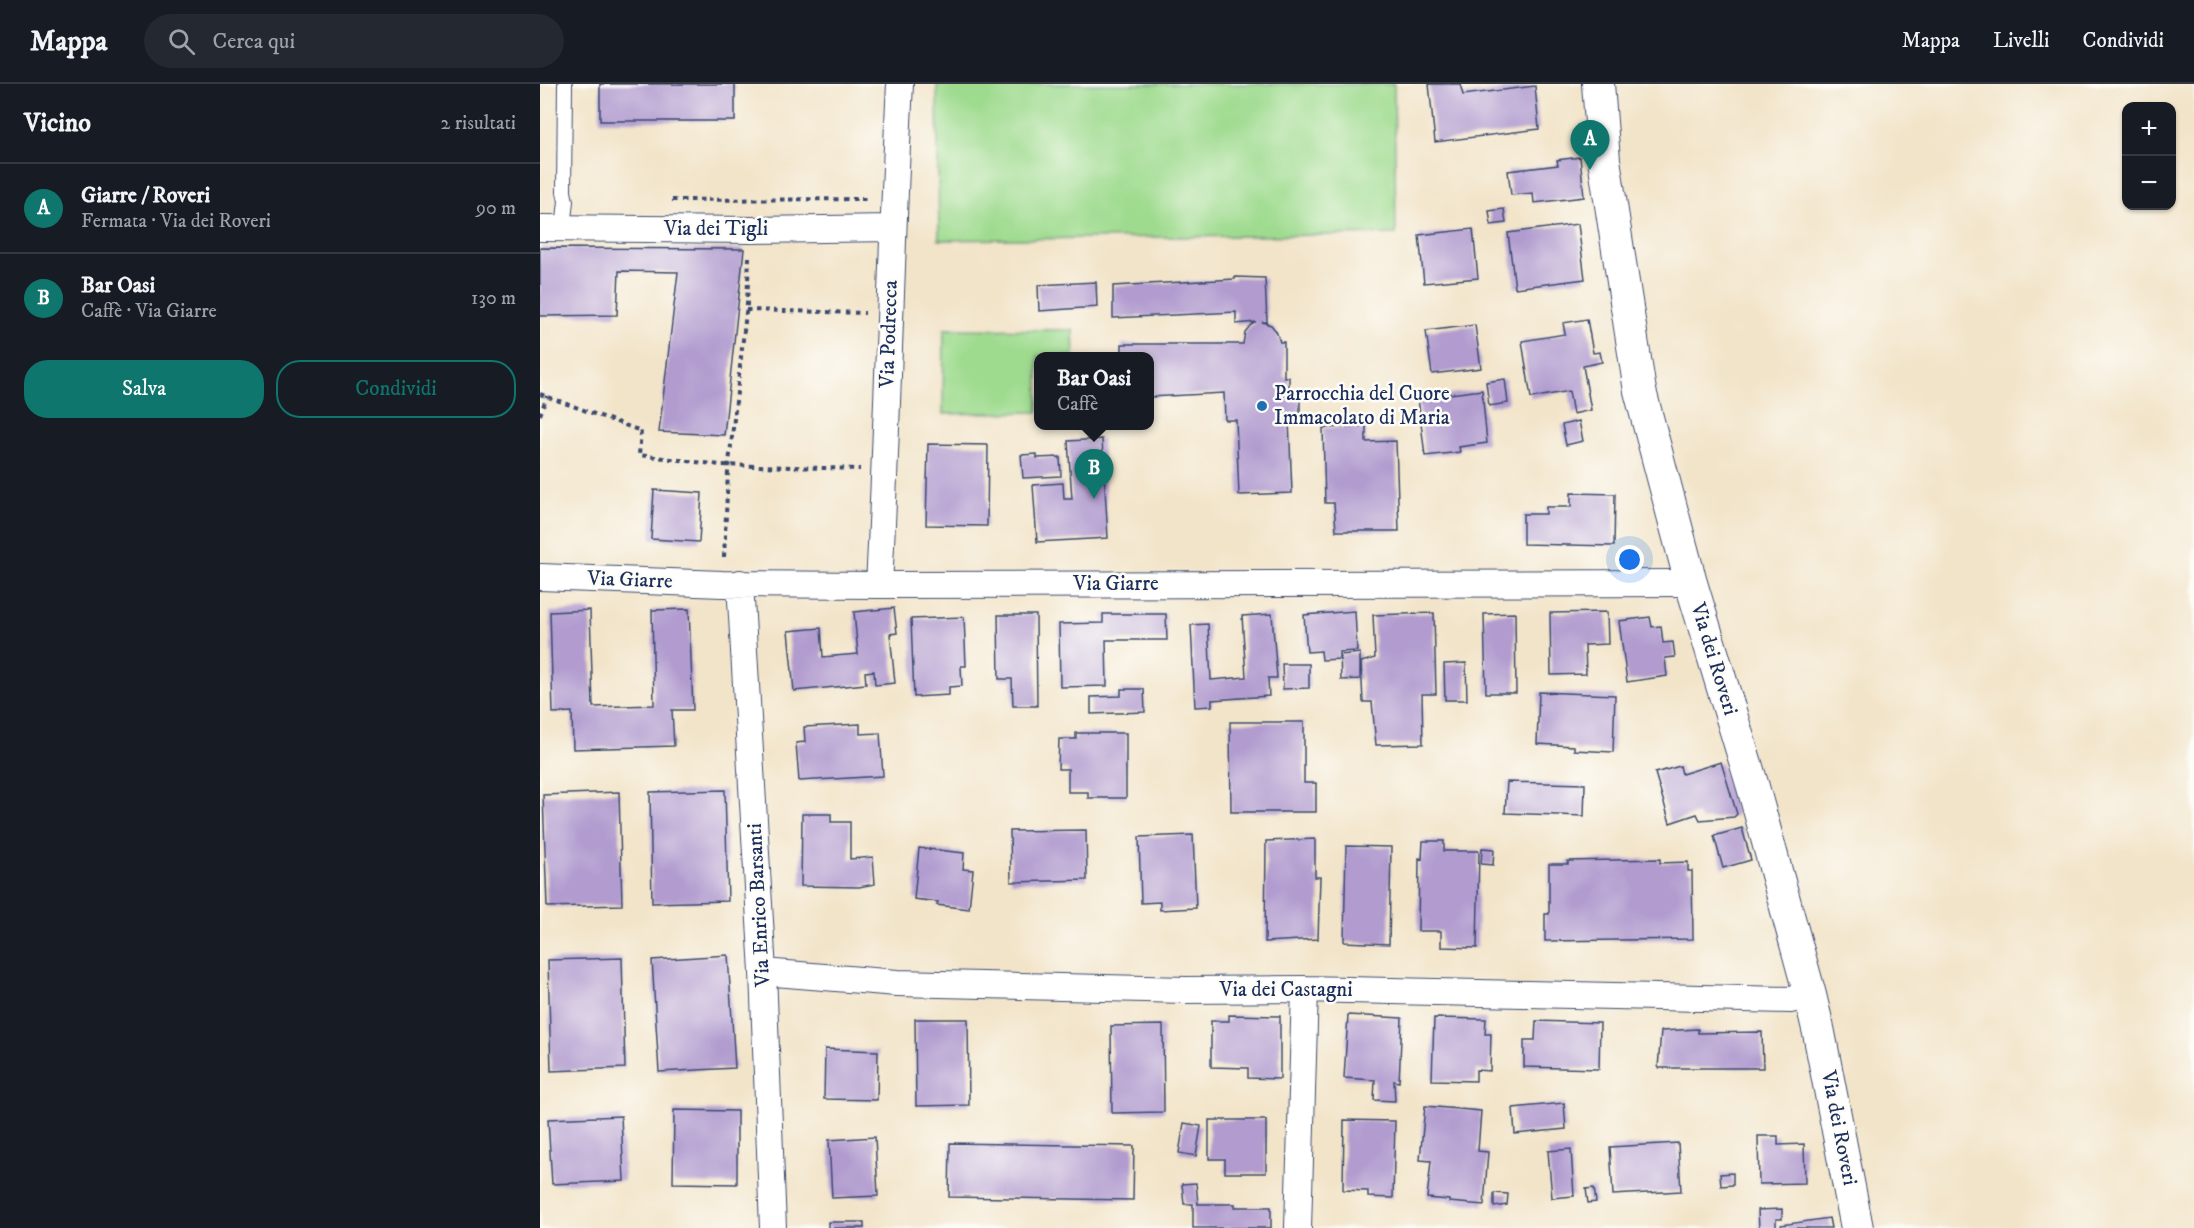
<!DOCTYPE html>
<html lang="it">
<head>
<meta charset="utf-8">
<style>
  body { margin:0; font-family:"IM FELL DW Pica",serif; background:#242831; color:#f1f3f6 }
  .controls { position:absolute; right:18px; top:18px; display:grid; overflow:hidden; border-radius:12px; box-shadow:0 2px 4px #0004 }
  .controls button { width:54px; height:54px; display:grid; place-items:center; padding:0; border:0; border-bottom:2px solid #363941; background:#171b24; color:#f1f3f6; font:30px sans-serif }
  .you { position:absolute; left:1090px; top:476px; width:21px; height:21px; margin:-15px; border:4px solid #fff; border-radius:50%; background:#1a73e8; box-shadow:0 0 0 9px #1a73e833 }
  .badge { display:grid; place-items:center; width:39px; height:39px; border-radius:50%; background:#0f766e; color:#fff; font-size:20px; font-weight:700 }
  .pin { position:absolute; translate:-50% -50px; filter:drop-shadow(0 2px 3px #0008) }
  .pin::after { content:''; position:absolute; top:32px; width:21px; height:18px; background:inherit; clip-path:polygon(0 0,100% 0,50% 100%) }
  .popup { position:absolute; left:494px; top:268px; width:120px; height:78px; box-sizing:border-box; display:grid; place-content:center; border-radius:12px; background:#171b24; filter:drop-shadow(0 2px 4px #0005); font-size:20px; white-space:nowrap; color:#9ea1a6 }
  .popup b { font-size:22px; color:#f1f3f6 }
  .popup::after { content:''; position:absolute; left:50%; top:100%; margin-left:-12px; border:12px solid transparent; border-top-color:#171b24 }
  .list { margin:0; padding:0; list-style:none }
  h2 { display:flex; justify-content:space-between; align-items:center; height:78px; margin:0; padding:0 24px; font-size:26px }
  h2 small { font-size:20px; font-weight:400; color:#9ea1a6 }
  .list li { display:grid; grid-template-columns:39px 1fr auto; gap:18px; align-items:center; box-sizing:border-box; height:90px; padding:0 24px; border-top:2px solid #363941 }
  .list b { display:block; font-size:22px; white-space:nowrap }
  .list p { margin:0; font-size:20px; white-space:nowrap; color:#9ea1a6 }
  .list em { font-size:20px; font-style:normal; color:#9ea1a6 }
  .actions { display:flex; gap:12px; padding:18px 24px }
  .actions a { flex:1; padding:14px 0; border:2px solid #0f766e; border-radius:24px; text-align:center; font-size:21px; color:#0f766e }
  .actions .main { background:#0f766e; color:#fff }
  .icon { flex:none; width:33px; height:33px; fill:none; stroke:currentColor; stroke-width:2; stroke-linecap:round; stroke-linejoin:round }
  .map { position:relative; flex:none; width:1654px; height:1144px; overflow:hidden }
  header { display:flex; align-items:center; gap:36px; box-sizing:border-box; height:84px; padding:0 30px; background:#171b24; border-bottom:2px solid #363941 }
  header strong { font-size:28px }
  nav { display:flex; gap:33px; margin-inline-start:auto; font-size:21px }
  .search { width:420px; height:54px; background:#242831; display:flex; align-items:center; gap:15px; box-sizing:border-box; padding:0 21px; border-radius:33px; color:#9ea1a6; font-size:22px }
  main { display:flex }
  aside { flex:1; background:#171b24 }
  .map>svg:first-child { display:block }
</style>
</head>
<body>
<header>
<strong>Mappa</strong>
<div class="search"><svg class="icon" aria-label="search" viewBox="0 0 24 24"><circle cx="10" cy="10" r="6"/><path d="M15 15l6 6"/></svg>Cerca qui</div>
<nav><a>Mappa</a><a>Livelli</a><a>Condividi</a></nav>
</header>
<main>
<aside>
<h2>Vicino<small>2 risultati</small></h2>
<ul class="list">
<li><span class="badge">A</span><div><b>Giarre / Roveri</b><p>Fermata · Via dei Roveri</p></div><em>90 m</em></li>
<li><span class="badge">B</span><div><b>Bar Oasi</b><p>Caffè · Via Giarre</p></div><em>130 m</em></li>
</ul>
<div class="actions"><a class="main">Salva</a><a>Condividi</a></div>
</aside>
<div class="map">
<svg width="1654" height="1144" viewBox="0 0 1654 1144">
  <rect width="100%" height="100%" fill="#fdfcf7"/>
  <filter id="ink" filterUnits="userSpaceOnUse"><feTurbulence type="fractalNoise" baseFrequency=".0167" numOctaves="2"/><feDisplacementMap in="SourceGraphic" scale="12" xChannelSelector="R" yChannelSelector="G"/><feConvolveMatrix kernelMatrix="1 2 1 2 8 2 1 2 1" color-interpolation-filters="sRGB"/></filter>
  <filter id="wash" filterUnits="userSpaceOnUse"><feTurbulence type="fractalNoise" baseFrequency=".008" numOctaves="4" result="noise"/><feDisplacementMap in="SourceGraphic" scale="24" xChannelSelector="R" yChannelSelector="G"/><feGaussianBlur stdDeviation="1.35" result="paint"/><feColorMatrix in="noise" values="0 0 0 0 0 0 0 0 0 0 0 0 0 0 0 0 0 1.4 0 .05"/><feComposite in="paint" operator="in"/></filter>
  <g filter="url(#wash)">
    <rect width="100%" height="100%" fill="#f2e4c9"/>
    <path fill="#9fdb8f" stroke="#5d8576" stroke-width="1.5" d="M397 0H854L856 150 399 156Z
      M404 245 533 246 534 272H498V328L403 330Z"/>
    <g id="blocks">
      <path fill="#b19bcf" d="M60 0H195V37H60Z
        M889 0H920L923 11 995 2 999 45 895 58Z
        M1040 73 1044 113 994 119 993 109 971 111 968 87 1018 81 1017 76Z
        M964 125 966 139 951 141 949 127Z
        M1038 140 1045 195 975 204 968 149Z
        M933 145 938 194 884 199 879 151Z
        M0 164 204 165 184 351 119 348 138 188 79 187 77 231 0 232Z
        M695 193 725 194 727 238H722L731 241 736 247 740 258H744V293H749V307L760 308V336H749L752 409 699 411 696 336H685L684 309 610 313V272H582V260H703L705 248 710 242 716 238 696 240V228L573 234V202L695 195Z
        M556 198 557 223 499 227 498 201Z
        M1047 235 1053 269 1060 268 1062 278 1043 282 1051 326 1033 330 1029 307 991 314 982 257 1025 250 1023 239Z
        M935 241 941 284 892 290 886 247Z
        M965 295 968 319 949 322 946 298Z
        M942 306 947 359 919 363 920 368 885 372 878 314Z
        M1039 337 1043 357 1026 361 1022 341Z
        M826 342V358L856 357 859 447H796L794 419H785L783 344Z
        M562 355 568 454 497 458 493 401 523 399 524 415H532L528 357Z
        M388 360 448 361 447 442 386 441Z
        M497 370V374L520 373 521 392 483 394 481 371Z
        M114 406 162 409 159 458 111 455Z
        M1031 409 1075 410 1074 462 983 460V430H1006V423H1031Z
        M354 524 357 549 350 550 355 599 335 601 334 587 325 588 326 600 254 607 248 547 281 544 283 573 318 570 314 528Z
        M149 525 153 626H132L134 662 33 665 32 628 13 629 10 528 50 526 53 623 114 621 112 526Z
        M815 527 817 567 799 568V575L782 576 781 567 767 568 764 531Z
        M1067 528 1068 560 1045 561 1046 590 1011 591 1010 529Z
        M894 529 896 610H882L883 660 836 661 832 618H823L821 578 835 574 833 531Z
        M975 529 976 609H946L944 530Z
        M563 530H626L627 556H566L567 602 520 603 519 540 563 539Z
        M732 530 737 594H728L729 612 672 616V622L655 623 651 541 668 540 671 596 706 593 702 532Z
        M458 531H496L497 622H473L472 595H459Z
        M424 533 426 582H421L422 602 409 603V611L374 613 371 535Z
        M1110 533 1112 543 1121 542 1123 559 1133 558 1135 573 1125 574 1127 592 1087 598 1079 537Z
        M820 569V595L801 596 800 571Z
        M926 579 927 616H905L904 580Z
        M742 580H769V604L743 605Z
        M581 605H604L605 628 551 630V613L581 612Z
        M999 608 1075 611 1073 668 1034 666V662L997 660Z
        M690 638H764V699H776V728H691Z
        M320 640V650L340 649 343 692 259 697 256 659 265 658 264 643Z
        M536 649H586V714H548V708H528V685H518L519 655H536Z
        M1181 678 1197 730 1194 733 1160 736 1157 730 1130 739 1115 689 1140 682 1142 690Z
        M967 698 1045 700 1044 732 965 729Z
        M185 706 188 817 112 819 110 708Z
        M79 708 82 821 7 823 3 711Z
        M262 730H291V738H310V775L333 773 335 800 319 803 261 802Z
        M1202 744 1211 776 1183 784 1174 752Z
        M546 746 547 796 471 798 470 747Z
        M653 751 656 824 620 826V818L601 819 599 753Z
        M775 755V793H780L778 855 725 858 726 757Z
        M883 757H904V767H939L937 864 901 863V847H878L879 774 882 775Z
        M806 762 851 763 849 860 804 858Z
        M379 764 424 769 423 785 433 786 429 825 397 821 398 818 374 815Z
        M942 764 954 765 953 781 941 780Z
        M1120 775V779L1148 778V787H1152L1153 855 1005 857V830H1009V780H1028V777Z
        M188 871 195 984 119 988 112 876Z
        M82 874 85 984 11 987 8 876Z
        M689 931 740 932V995L708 994V984L671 983V937H689Z
        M808 931 862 934 859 998 854 997 855 1017 834 1016 835 996 804 994Z
        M894 934 946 935 945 950H951L950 987 936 986V997L892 996Z
        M375 935H428L429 1021 376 1022Z
        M996 937 1060 939 1059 985 984 983V956H995Z
        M623 941 624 1028 572 1029 571 942Z
        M1158 945V949L1222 948 1223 984H1118L1121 947Z
        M285 965 338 967 337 1016 284 1015Z
        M1024 1019 1026 1045 975 1050 973 1024Z
        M885 1022 941 1027 938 1067 948 1068 944 1121 909 1118V1116L887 1114 891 1077 880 1076Z
        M134 1026 197 1027V1100L133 1099Z
        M81 1032 84 1097 12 1100 8 1035Z
        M669 1036H726V1089H685V1075H669Z
        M804 1036 855 1037 853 1114 828 1113V1107L803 1106Z
        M644 1039 661 1042 656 1072 639 1069Z
        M1218 1052H1238V1061L1264 1060 1265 1099 1219 1100Z
        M335 1053 338 1112 292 1114 289 1056Z
        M410 1059 594 1062 593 1116 409 1113Z
        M1138 1059 1141 1107 1073 1111 1070 1063Z
        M1031 1065 1034 1112 1012 1114 1008 1067Z
        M1193 1089V1101L1181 1102 1180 1090Z
        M656 1099 658 1120H695V1123H731V1144H653V1120H644L642 1100Z
        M1054 1104 1056 1118 1048 1119 1046 1105Z
        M954 1109 968 1110 967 1121 954 1123Z
        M1242 1125V1135H1236V1144H1219L1218 1126Z
        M1289 1134 1291 1144H1242L1241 1141Z
        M288 1138H324V1144H288Z"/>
    </g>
  </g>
  <g filter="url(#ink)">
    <use href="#blocks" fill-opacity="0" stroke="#3b4a6e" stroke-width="1.5"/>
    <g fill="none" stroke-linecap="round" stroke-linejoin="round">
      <g stroke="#3b4a6e" stroke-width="16">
        <path id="service" d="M23 144 26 117 24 108 25 0"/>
      </g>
      <g stroke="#3b4a6e" stroke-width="28">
        <path id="minor" d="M0 144 211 146 352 144
          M0 493 182 500 339 501 1151 499
          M200 499 223 888 233 1144
          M339 501C348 334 351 167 360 0
          M223 888 357 899 646 906 765 905 1251 916 1270 911
          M758 1144 765 905"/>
      </g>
      <g stroke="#3b4a6e" stroke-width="34">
        <path id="tertiary" d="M1058 0 1064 76 1100 307 1151 499 1213 703 1270 911 1279 949 1317 1144"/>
      </g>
      <path stroke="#3b4a6e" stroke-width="4" stroke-dasharray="4.5 4.5" stroke-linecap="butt" d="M132 116 329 115
        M206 226 325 229
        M0 310 101 347 99 371 181 381 320 385
        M0 331 7 312
        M184 473 188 388 207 220 209 173"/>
      <use href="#service" stroke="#fff" stroke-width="14"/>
      <use href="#minor" stroke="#fff" stroke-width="26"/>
      <use href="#tertiary" stroke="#fff" stroke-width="32"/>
    </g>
  </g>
  <circle fill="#1f6fb2" stroke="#fdfcf7" stroke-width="2" cx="722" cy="322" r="6"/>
  <g text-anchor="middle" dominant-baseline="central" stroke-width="5" stroke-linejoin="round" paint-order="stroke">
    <g font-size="21" fill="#1b2f5e" stroke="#fdfcf7">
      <text x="176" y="145">Via dei Tigli</text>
      <text transform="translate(349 250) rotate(-88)">Via Podrecca</text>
      <text transform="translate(90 496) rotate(2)">Via Giarre</text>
      <text x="576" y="500">Via Giarre</text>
      <text transform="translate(1174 575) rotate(73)">Via dei Roveri</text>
      <text transform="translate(219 821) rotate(-93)">Via Enrico Barsanti</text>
      <text x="746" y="906">Via dei Castagni</text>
      <text transform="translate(1299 1044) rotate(79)">Via dei Roveri</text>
    </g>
    <g font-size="21" fill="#1b2f5e" stroke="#fdfcf7" text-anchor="start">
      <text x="734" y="310">Parrocchia del Cuore<tspan x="734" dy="24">Immacolato di Maria</tspan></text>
    </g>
  </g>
</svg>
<div class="controls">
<button>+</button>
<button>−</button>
</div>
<div class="you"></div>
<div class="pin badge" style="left:1050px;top:86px">A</div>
<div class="pin badge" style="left:554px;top:415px">B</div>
<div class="popup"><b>Bar Oasi</b>Caffè</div>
</div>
</main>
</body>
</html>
